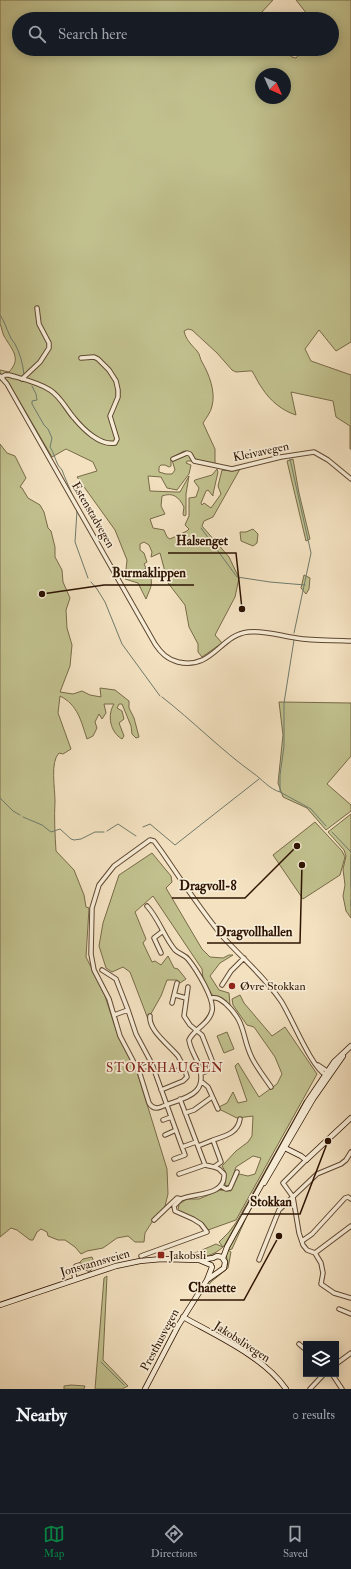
<!DOCTYPE html>
<html lang="en">
<head>
<meta charset="utf-8">
<style>
  body { margin:0; font-family:"IM FELL Double Pica",serif; background:#20242c; color:#f1f3f6 }
  .controls { position:absolute; right:12px; bottom:12px; display:grid; overflow:hidden; border-radius:0px; box-shadow:0 2px 10px #0003 }
  .controls button { width:36px; height:36px; display:grid; place-items:center; padding:0; border:0; border-bottom:1px solid #363941; background:#171b24; color:#f1f3f6; font:20px sans-serif }
  .compass { position:absolute; left:255px; top:68px; width:36px; height:36px; border-radius:50%; background:#171b24; box-shadow:0 2px 10px #0003; rotate:135deg }
  .list { margin:0; padding:0; list-style:none }
  h2 { display:flex; justify-content:space-between; align-items:center; height:52px; margin:0; padding:0 16px; font-size:17px }
  h2 small { font-size:13px; font-weight:400; color:#9ea1a6 }
  .icon { flex:none; width:22px; height:22px; fill:none; stroke:currentColor; stroke-width:2; stroke-linecap:round; stroke-linejoin:round }
  .map { position:relative; flex:none; width:351px; height:1389px; overflow:hidden }
  .search { position:absolute; background:#171b24; box-shadow:0 2px 10px #0003; left:12px; right:12px; top:12px; height:44px; display:flex; align-items:center; gap:10px; box-sizing:border-box; padding:0 14px; border-radius:22px; color:#9ea1a6; font-size:15px }
  .sheet { height:124px; background:#171b24 }
  nav { display:flex; justify-content:space-around; align-items:center; box-sizing:border-box; height:56px; border-top:1px solid #363941; background:#171b24; font-size:11px; color:#9ea1a6 }
  nav a { display:grid; justify-items:center; gap:2px }
  nav .on { color:#0b8043 }
  .map>svg:first-child { display:block }
</style>
</head>
<body>
<div class="map">
<svg width="351" height="1389" viewBox="0 0 351 1389">
  <rect width="100%" height="100%" fill="#f3e1c0"/>
  <filter id="stains"><feTurbulence type="fractalNoise" baseFrequency=".005" numOctaves="4"/><feColorMatrix values="0 0 0 0 .2 0 0 0 0 .09 0 0 0 0 .02 0 0 0 .5 -.17"/></filter>
  <radialGradient id="worn" r=".72"><stop offset=".6" stop-color="#630" stop-opacity="0"/><stop offset="1" stop-color="#630" stop-opacity=".3"/></radialGradient>
  <path fill="#c1c18e" stroke="#786a48" fill-rule="evenodd" d="M0 0H273L261 13 259 19H19V49H282L292 57 296 58 304 49H332V19H311L296 0H351V342L336 351 319 330 305 349 311 361 351 375V449H350V426L336 417 333 401 291 392 296 415C283 411 270 401 262 388 258 383 256 377 252 371H249L236 372 232 370 217 353 192 330 188 329 184 331C186 340 191 344 197 351 200 354 200 359 202 362 209 374 216 392 212 406 211 412 206 418 203 423L215 449V464L197 460 188 452 184 451 171 458V466L169 467 165 465H161L159 467V472L166 474H172L175 470 172 460 187 454 190 456 192 461H187L186 463 191 465 189 474 177 490 167 488 161 477 148 476 150 491 176 492H180L189 476 186 494V515L184 516 183 514 184 507C179 497 173 492 162 496L161 506 165 514 150 519 153 528 164 530 167 537 170 539 187 531 189 529 185 525 189 516V498L196 497 199 488 194 481 195 480 212 475 217 469 218 472 213 494V496L208 490 206 491 201 503 202 505 204 503 211 508 221 494 218 486 222 470 232 471 240 469 213 517 204 521 202 526 229 557 239 578 235 597 215 635 222 643 202 657 198 652V644L189 627 185 605 168 583 160 553 151 557 152 552 149 545 144 542 140 544V550L144 553 147 562 144 564 146 568 142 571 144 573 148 571 149 569C153 586 152 584 146 599L138 583 125 579 127 560 115 530 77 477 97 471 93 462 66 449 52 457 7 380 0 376V370L9 372C22 358 12 350 4 336 2 332 2 328 0 324ZM261 74H285V98H261Z
    M0 444 7 453 15 456 26 478 20 487 22 488 28 498 40 505 44 512 48 528 51 531 55 547V557L62 570 63 582 70 598 66 610 67 628 72 645 70 666 60 692 73 694 82 691 90 695 101 697 100 688 115 690 129 701V708L134 718 139 737 136 738 132 734 131 726 122 704H119L117 708 122 711 124 719 119 723 124 736 122 739C110 732 107 715 114 704H104L106 713 102 719 99 714 95 722 97 728 93 736 87 739C81 721 78 705 60 696L58 713 71 749 63 754 59 753C50 762 55 788 55 801 54 818 55 834 56 851L74 870 84 895 86 907 89 908 86 957 104 993 118 1036 138 1075 167 1169 168 1194 164 1210 152 1222 145 1233 144 1242H135L128 1236 117 1238 103 1248 87 1251 81 1254 75 1247 65 1240H58L48 1236 47 1232 41 1229 37 1232 33 1240H30L17 1230 11 1228 0 1237Z
    M293 459 299 493 310 539 306 541 287 461Z
    M253 529 258 534 257 543 253 546 241 541 240 532H246Z
    M304 575 310 578 309 589 306 594 301 588Z
    M279 702 351 703V756L327 784 351 805V811L326 830 307 808 283 797 278 783 283 735Z
    M351 814V918L346 911 343 896 345 885 343 869 346 856 344 850 328 832Z
    M315 822 342 851 345 857 340 875 303 899 273 855Z
    M152 853 171 876 172 882 166 888 202 949 210 957 223 958 229 955H233L220 963 210 976 219 990 229 993 230 1005 222 998 212 995 203 979 202 969 153 896 135 912 146 939 143 943 152 962 155 961 161 965 168 956 174 968 178 969 186 979 180 983 177 980H167L161 996 148 1019 130 972 123 967 112 972 106 968 99 946 103 923 119 875Z
    M240 995 244 1003 272 1036 285 1027 317 1074 236 1220 208 1230C199 1221 191 1216 178 1211L179 1204 187 1199H199L220 1190 231 1191 239 1174 248 1176 255 1174 261 1158 253 1156 236 1167 230 1185 225 1186V1171L222 1166 236 1151 248 1142 252 1136 253 1116 237 1118 219 1109V1107L227 1103 233 1092 238 1103 247 1101 235 1066 238 1063 259 1097 277 1084 282 1074 275 1057 254 1027 247 1025 233 1005 232 999Z
    M227 1032 234 1049 224 1053 217 1036Z
    M305 1100 224 1246C209 1261 189 1259 170 1255L195 1253 216 1244 223 1247 219 1242 229 1232 237 1221Z
    M246 1218 232 1249 228 1250 231 1252 228 1268 211 1282 202 1293 210 1280 226 1268 228 1263 226 1255 227 1250 242 1222Z
    M92 1257 95 1265 94 1267 88 1268 80 1264V1262L83 1259Z
    M107 1276 103 1360 128 1386 122 1389H95L104 1278Z
    M71 1385 85 1386 84 1389H64V1386Z"/>
  <g fill="none" stroke-linecap="round" stroke-linejoin="round">
    <path stroke="#6f7a6c" stroke-width="1" d="M0 315C5 322 6 328 10 336 11 339 13 341 15 344 20 353 23 364 24 375
      M32 386 36 394 37 400 32 401V404L44 425 48 429 52 438 50 447C54 453 55 459 58 465 59 467 61 468 62 470 65 478 69 487 73 496
      M290 459 311 553 294 633
      M77 511 75 542 88 578
      M201 528 237 577 270 582 305 585
      M91 582 97 589 105 602 122 644 160 696
      M294 640 284 703V746L280 775V792L311 809 326 826
      M162 697C193 721 221 750 253 773 262 779 269 789 280 792
      M0 798 13 811 20 815
      M23 817 42 825 51 832 60 829 71 839 74 840 81 839 95 832H104
      M143 827 150 824 175 845 259 779
      M107 831 118 824 136 836
      M332 832 351 852
      M351 856V888
      M351 900V906
      M101 1362 124 1385"/>
    <g stroke="#5f4732" stroke-width="5.5">
      <path id="street" d="M0 376 7 384 155 644C161 653 167 659 178 662 213 670 220 635 248 632 264 630 281 636 296 638 314 641 333 640 351 641
        M2 377 5 375H9C22 379 38 382 50 390 61 397 66 409 74 418 83 429 100 446 115 443L117 439 110 416 118 397V390L116 381 109 370 98 359 94 357 81 358
        M22 379 40 362 49 348V343L39 324 37 308
        M173 459 187 453 190 454 194 461 232 469 281 457 314 452 328 460 351 479
        M147 906C159 919 164 937 175 950 179 954 185 955 188 959 196 969 215 999 212 1011 209 1024 194 1029 189 1040 190 1048 195 1056 198 1063 210 1096 185 1097 161 1107 156 1109 152 1108 149 1103L140 1074 120 1036 109 999 94 970 91 954 92 908 99 885 114 866 150 840 154 841 162 852C182 881 201 911 224 938 243 959 265 977 281 1001 291 1016 312 1069 326 1075
        M161 953 154 938 163 931
        M102 970 116 979 128 1010
        M222 985 231 971 244 958
        M188 987 184 1016 190 1025 202 1035 213 1063 210 1070 202 1073
        M175 995 186 998
        M211 998C217 997 220 999 225 1003 247 1023 241 1036 252 1058 257 1068 265 1078 271 1087
        M172 1003 177 983
        M114 1015 128 1010 136 1034 152 1064
        M150 1016C148 1030 169 1045 178 1056 182 1063 185 1069 187 1077L183 1081 161 1090
        M318 1065 327 1071 328 1074
        M138 1070 152 1064 182 1147
        M178 1070 197 1062
        M202 1082 208 1087 218 1109
        M185 1113 194 1110 212 1097
        M163 1120 171 1117
        M165 1135 176 1130
        M213 1140C225 1136 238 1133 240 1119
        M198 1146 213 1140 221 1162 214 1167 205 1165
        M174 1159 185 1155 182 1147 196 1142
        M306 1160 283 1183 293 1197 299 1233 303 1245 307 1250 315 1253 321 1263 323 1273 321 1284 334 1293 351 1298
        M179 1174 205 1165 180 1099
        M221 1186 226 1189 230 1188 237 1172
        M154 1220 177 1198 181 1199C195 1193 226 1196 224 1174L219 1169 214 1167
        M302 1241 312 1234 345 1198 348 1197 351 1199
        M315 1253 351 1226
        M141 1256 207 1232 201 1224 193 1219 175 1211 174 1206 181 1199
        M259 1260 279 1210 317 1174 341 1164 346 1160 351 1152
        M75 1279 73 1270 76 1266 79 1265 89 1269
        M339 1309 351 1314
        M299 1344 306 1350
        M336 1364 351 1353
        M332 1374 342 1389
        M310 1389 324 1374"/>
    </g>
    <g stroke="#2e1402" stroke-width="6">
      <path id="secondary" d="M283 1147 301 1156 306 1160 351 1118
        M264 1183 313 1099 343 1056
        M223 1258 227 1247 307 1102 334 1062 351 1046
        M199 1260 211 1265
        M0 1305 116 1266 140 1261 162 1259 199 1260 213 1258 217 1256 222 1257 225 1262 224 1268 207 1280
        M183 1317C217 1336 264 1357 286 1389
        M145 1389 178 1326 207 1280 212 1267"/>
    </g>
    <use href="#street" stroke="#f7ecd6" stroke-width="3.5"/>
    <use href="#secondary" stroke="#f7ecd6" stroke-width="4.5"/>
  </g>
  <g fill="#8f2418" stroke="#f7ecd6" stroke-width="1.5">
    <circle cx="232" cy="986" r="4"/>
    <rect x="157" y="1251" width="8" height="8" rx="2"/>
  </g>
  <g text-anchor="middle" dominant-baseline="central" stroke-width="3.5" stroke-linejoin="round" paint-order="stroke">
    <g font-size="12" fill="#2e1402" stroke="#f7ecd6">
      <text transform="translate(261 452) rotate(-12)">Kleivavegen</text>
      <text transform="translate(93 515) rotate(60)">Estenstadvegen</text>
      <text transform="translate(95 1263) rotate(-16)">Jonsvannsveien</text>
      <text transform="translate(160 1340) rotate(-62)">Presthusvegen</text>
      <text transform="translate(242 1342) rotate(33)">Jakobslivegen</text>
    </g>
    <g font-size="12" fill="#2e1402" stroke="#f7ecd6" text-anchor="start">
      <text x="240" y="986">Øvre Stokkan</text>
      <text x="169" y="1255">Jakobsli</text>
    </g>
    <g font-size="13" letter-spacing="1" fill="#7a1f14" stroke="#f7ecd6">
      <text x="165" y="1068">STOKKHAUGEN</text>
    </g>
  </g>
  <path fill="none" stroke="#2e1402" stroke-width="1.5" d="M242 609L236 553H168M42 594L104 585H194M297 846L245 898H172M302 865L300 943H207M328 1141L300 1214H242M279 1236L244 1300H180"/>
  <g fill="#2e1402" stroke="#f7ecd6" stroke-width="1.5">
    <circle cx="242" cy="609" r="4"/>
    <circle cx="42" cy="594" r="4"/>
    <circle cx="297" cy="846" r="4"/>
    <circle cx="302" cy="865" r="4"/>
    <circle cx="328" cy="1141" r="4"/>
    <circle cx="279" cy="1236" r="4"/>
  </g>
  <g font-size="13" text-anchor="middle" font-weight="bold" fill="#2e1402" stroke="#f7ecd6" stroke-width="3.5" stroke-linejoin="round" paint-order="stroke">
    <text x="202" y="545">Halsenget</text>
    <text x="149" y="577">Burmaklippen</text>
    <text x="208" y="890">Dragvoll-8</text>
    <text x="254" y="936">Dragvollhallen</text>
    <text x="271" y="1206">Stokkan</text>
    <text x="212" y="1292">Chanette</text>
  </g>
  <rect width="100%" height="100%" filter="url(#stains)"/>
  <rect width="100%" height="100%" fill="url(#worn)"/>
</svg>
<div class="controls">
<button><svg class="icon" aria-label="layers" viewBox="0 0 24 24"><path d="M12 4l9 5-9 5-9-5zM3 14l9 5 9-5"/></svg></button>
</div>
<svg class="compass" viewBox="-18 -18 36 36"><path d="M0-13l5 13h-10z" fill="#e53935"/><path d="M0 13l5-13h-10z" fill="#9ea1a6"/></svg>
<div class="search"><svg class="icon" aria-label="search" viewBox="0 0 24 24"><circle cx="10" cy="10" r="6"/><path d="M15 15l6 6"/></svg>Search here</div>
</div>
<section class="sheet">
<h2>Nearby<small>0 results</small></h2>
<ul class="list">
</ul>
</section>
<nav>
<a class="on"><svg class="icon" aria-label="map" viewBox="0 0 24 24"><path d="M3 6l6-2 6 2 6-2v14l-6 2-6-2-6 2zM9 4v14M15 6v14"/></svg>Map</a>
<a><svg class="icon" aria-label="directions" viewBox="0 0 24 24"><path d="M12 3l9 9-9 9-9-9zM9 14v-3h6M13 9l2 2-2 2"/></svg>Directions</a>
<a><svg class="icon" aria-label="saved" viewBox="0 0 24 24"><path d="M7 4h10v16l-5-4-5 4z"/></svg>Saved</a>
</nav>
</body>
</html>
